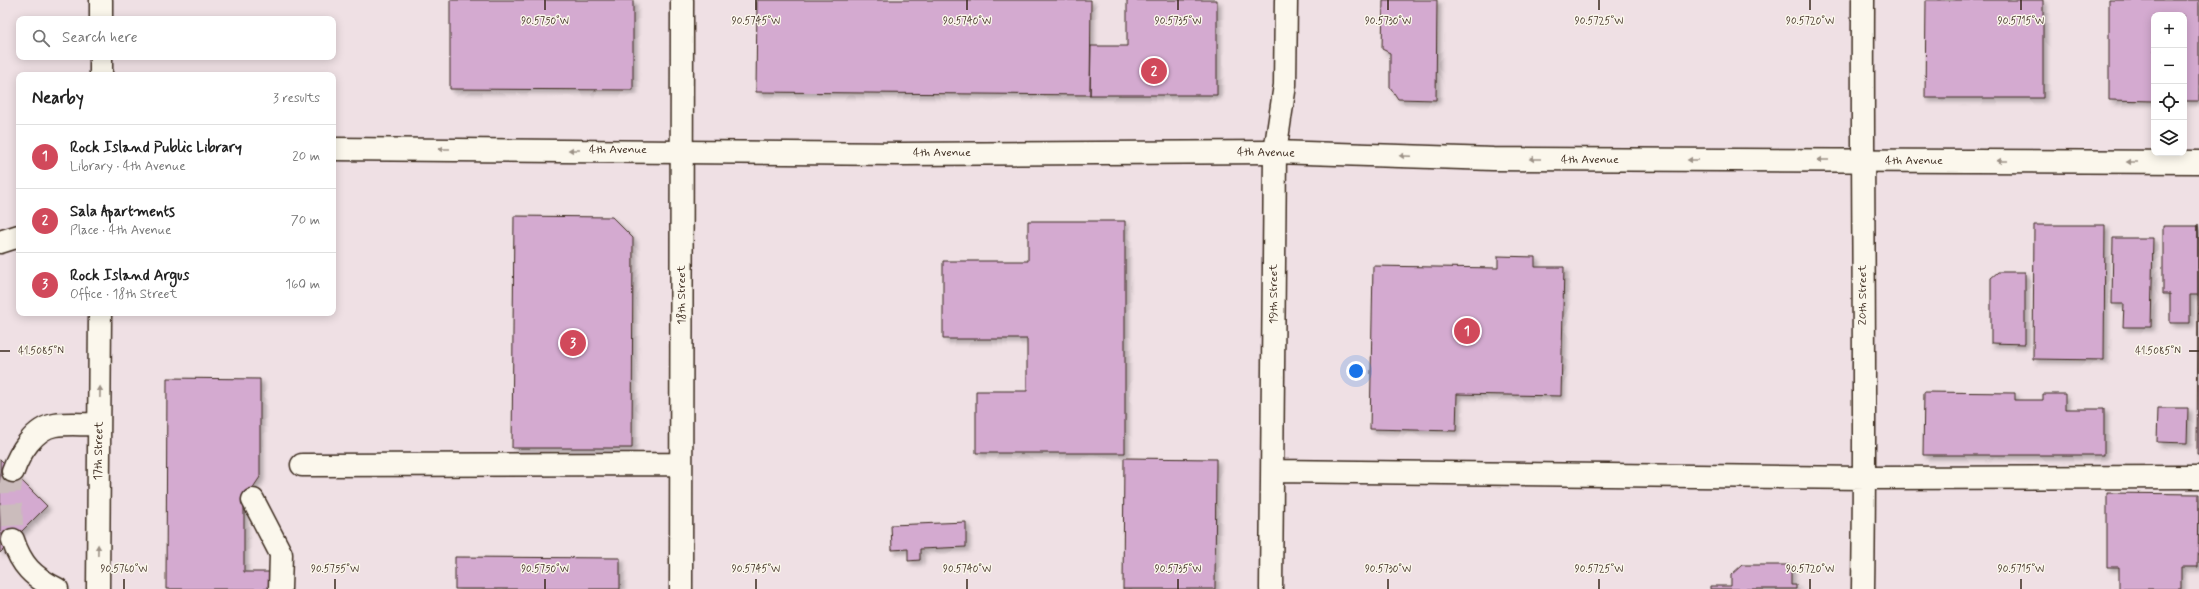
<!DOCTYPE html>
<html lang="en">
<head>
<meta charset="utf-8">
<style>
  body { margin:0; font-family:Mynerve,sans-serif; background:#f6f6f6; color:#222 }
  .controls { position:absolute; right:12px; top:12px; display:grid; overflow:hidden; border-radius:8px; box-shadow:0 2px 10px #0003 }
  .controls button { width:36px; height:36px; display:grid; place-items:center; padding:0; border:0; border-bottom:1px solid #e0e0e0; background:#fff; color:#222; font:20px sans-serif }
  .you { position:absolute; left:1356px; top:371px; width:14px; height:14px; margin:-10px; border:3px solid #fff; border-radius:50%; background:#1a73e8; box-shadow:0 0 0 6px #1a73e833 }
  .badge { display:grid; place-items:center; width:26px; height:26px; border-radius:50%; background:#d1495b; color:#fff; font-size:13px; font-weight:700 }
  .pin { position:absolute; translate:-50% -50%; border:2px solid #fff; box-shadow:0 1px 4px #0006 }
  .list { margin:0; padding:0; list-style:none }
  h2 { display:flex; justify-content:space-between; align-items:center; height:52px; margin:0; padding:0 16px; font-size:17px }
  h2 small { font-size:13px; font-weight:400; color:#767676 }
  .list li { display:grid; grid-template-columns:26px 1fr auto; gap:12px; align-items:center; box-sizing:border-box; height:64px; padding:0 16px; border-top:1px solid #e0e0e0 }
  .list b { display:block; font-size:15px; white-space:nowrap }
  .list p { margin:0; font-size:13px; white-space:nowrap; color:#767676 }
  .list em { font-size:13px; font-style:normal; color:#767676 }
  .icon { flex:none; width:22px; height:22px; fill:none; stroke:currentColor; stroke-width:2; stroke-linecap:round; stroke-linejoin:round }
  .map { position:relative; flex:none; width:2199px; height:589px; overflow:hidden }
  .search { position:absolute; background:#fff; box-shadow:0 2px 10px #0003; left:16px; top:16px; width:320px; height:44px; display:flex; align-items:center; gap:10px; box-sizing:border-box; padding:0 14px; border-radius:8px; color:#767676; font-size:15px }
  .panel { position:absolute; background:#fff; box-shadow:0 2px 10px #0003; left:16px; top:72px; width:320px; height:244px; border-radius:8px }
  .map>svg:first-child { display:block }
</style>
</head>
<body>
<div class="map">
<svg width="2199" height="589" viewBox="0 0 2199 589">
  <defs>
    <filter id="shadow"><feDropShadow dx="3.5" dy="3.5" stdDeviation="2" flood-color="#0004"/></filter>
  </defs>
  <rect width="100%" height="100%" fill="#efe0e4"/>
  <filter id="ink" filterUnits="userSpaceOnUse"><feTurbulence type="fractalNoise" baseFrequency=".025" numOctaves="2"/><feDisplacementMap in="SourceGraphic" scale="8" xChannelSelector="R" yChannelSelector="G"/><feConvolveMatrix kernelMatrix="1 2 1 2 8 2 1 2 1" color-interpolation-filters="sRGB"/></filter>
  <g filter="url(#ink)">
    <path fill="#d4aad0" stroke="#3b2a1e" filter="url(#shadow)" d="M450 0H633V90L450 89Z
      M757 0H1091L1090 95 756 92Z
      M1127 0H1217V95H1090L1091 46H1127Z
      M1383 0H1437L1436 100 1398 99 1390 87V53L1382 49Z
      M1926 0H2043V98H1925Z
      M2109 0H2199V101H2184V15H2154V101L2109 100Z
      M514 216 612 217 633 238 632 448H512Z
      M1028 221H1125V453H976V391H1027V339H943V261H1028Z
      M2198 224 2199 455H2197L2198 295Z
      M2034 225H2105L2104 360 2033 359Z
      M2163 226H2198V295H2190V323H2170V294H2163Z
      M2113 238H2153L2151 327H2123L2124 304H2112Z
      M1498 256 1535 257V267H1564L1561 396 1457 394 1456 431 1370 429 1373 266 1498 268Z
      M1998 272H2025V344L1991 343V278Z
      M167 378 260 379V477L244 501V572H269V589H166Z
      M1924 392 2015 393V400H2043V394H2065V409H2104V455H1923Z
      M2158 408H2188L2187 443 2157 442Z
      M1124 458 1216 459 1215 589H1123Z
      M0 459 47 506 0 553Z
      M2107 493 2199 494 2198 567H2181V589H2119V567H2107Z
      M966 522V547L920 549V560L908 561V549L892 550 891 525Z
      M455 557 620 558V589H455Z
      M1742 565H1791V585H1796V589H1710V586H1731V575Z"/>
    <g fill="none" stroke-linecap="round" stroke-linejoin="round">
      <path stroke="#cbbcbc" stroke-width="22" stroke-dasharray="22 11" stroke-linecap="butt" d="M13 471 10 489 13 540"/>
      <g stroke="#3b2a1e" stroke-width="25">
        <path id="minor" d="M101 0V19
          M101 57V75
          M302 465 680 464
          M13 471C19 454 34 428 55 425 69 423 85 425 99 424
          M1273 471 1865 478 2199 477
          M253 500 281 554 280 589
          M13 540C21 565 33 577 57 589
          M98 589 100 313
          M681 589 682 0
          M1271 589 1275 152 1285 85 1286 0
          M1863 589C1866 393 1862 196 1863 0"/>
      </g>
      <g stroke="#3b2a1e" stroke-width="25">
        <path id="major" d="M333 149 903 154 1275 152 1493 159 2199 162
          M0 242 19 236"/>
      </g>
      <use href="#minor" stroke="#fbf7ec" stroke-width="22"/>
      <use href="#major" stroke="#fbf7ec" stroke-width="22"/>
    </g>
    <defs><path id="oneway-solid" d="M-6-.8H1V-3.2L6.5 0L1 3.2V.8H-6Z"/></defs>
    <g fill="#9b9085">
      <use href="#oneway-solid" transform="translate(444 149) rotate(-180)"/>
      <use href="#oneway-solid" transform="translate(574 150) rotate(-180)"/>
      <use href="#oneway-solid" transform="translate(1405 156) rotate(-178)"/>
      <use href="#oneway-solid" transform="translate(1535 159) rotate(-180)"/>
      <use href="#oneway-solid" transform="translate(1693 160) rotate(-180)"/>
      <use href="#oneway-solid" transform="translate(1823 160) rotate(-180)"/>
      <use href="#oneway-solid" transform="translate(2002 161) rotate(-180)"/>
      <use href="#oneway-solid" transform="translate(2132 162) rotate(-180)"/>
      <use href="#oneway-solid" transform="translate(100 392) rotate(-89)"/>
      <use href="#oneway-solid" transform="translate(98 550) rotate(-89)"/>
    </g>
  </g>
  <path fill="none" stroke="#3b2a1e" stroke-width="1.5" d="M545 0V10M756 0V10M967 0V10M1178 0V10M1388 0V10M1599 0V10M1810 0V10M2021 0V10M0 351H10M2189 351H2199M124 579V589M335 579V589M545 579V589M756 579V589M967 579V589M1178 579V589M1388 579V589M1599 579V589M1810 579V589M2021 579V589"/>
  <g text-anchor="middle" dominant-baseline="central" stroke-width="3" stroke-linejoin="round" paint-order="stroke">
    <g font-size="12" fill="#3b2a1e" stroke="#fbf7ec">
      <text x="618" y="150">4th Avenue</text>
      <text x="942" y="153">4th Avenue</text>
      <text transform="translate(1266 153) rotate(1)">4th Avenue</text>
      <text x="1590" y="160">4th Avenue</text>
      <text x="1914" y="161">4th Avenue</text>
      <text transform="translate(1274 294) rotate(-90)">19th Street</text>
      <text transform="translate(682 295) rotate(-90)">18th Street</text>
      <text transform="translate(1863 295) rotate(-90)">20th Street</text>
      <text transform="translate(99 451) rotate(-89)">17th Street</text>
    </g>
  </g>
  <g font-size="10" text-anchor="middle" fill="#3b2a1e" stroke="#fbf7ec" stroke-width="3" stroke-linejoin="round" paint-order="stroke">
    <text x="545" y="24">90.5750°W</text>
    <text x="756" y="24">90.5745°W</text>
    <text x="967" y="24">90.5740°W</text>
    <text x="1178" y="24">90.5735°W</text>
    <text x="1388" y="24">90.5730°W</text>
    <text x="1599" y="24">90.5725°W</text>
    <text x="1810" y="24">90.5720°W</text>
    <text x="2021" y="24">90.5715°W</text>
    <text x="41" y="354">41.5085°N</text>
    <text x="2158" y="354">41.5085°N</text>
    <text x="124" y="572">90.5760°W</text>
    <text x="335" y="572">90.5755°W</text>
    <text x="545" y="572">90.5750°W</text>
    <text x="756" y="572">90.5745°W</text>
    <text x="967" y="572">90.5740°W</text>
    <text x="1178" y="572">90.5735°W</text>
    <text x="1388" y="572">90.5730°W</text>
    <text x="1599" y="572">90.5725°W</text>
    <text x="1810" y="572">90.5720°W</text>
    <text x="2021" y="572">90.5715°W</text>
  </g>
</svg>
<div class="controls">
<button>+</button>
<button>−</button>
<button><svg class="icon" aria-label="locate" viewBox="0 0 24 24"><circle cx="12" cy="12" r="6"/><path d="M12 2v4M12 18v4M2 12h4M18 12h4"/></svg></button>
<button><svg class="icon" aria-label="layers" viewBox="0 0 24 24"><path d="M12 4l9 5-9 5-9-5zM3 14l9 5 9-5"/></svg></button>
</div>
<div class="you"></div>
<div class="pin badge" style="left:1467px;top:331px">1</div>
<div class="pin badge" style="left:1154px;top:71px">2</div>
<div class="pin badge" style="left:573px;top:343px">3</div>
<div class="search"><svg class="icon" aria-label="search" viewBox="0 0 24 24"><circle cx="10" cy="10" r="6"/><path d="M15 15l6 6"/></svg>Search here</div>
<section class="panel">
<h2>Nearby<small>3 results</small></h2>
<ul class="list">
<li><span class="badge">1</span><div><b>Rock Island Public Library</b><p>Library · 4th Avenue</p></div><em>20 m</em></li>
<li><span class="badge">2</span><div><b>Sala Apartments</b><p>Place · 4th Avenue</p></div><em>70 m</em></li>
<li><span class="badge">3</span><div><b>Rock Island Argus</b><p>Office · 18th Street</p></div><em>160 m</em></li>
</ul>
</section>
</div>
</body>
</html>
